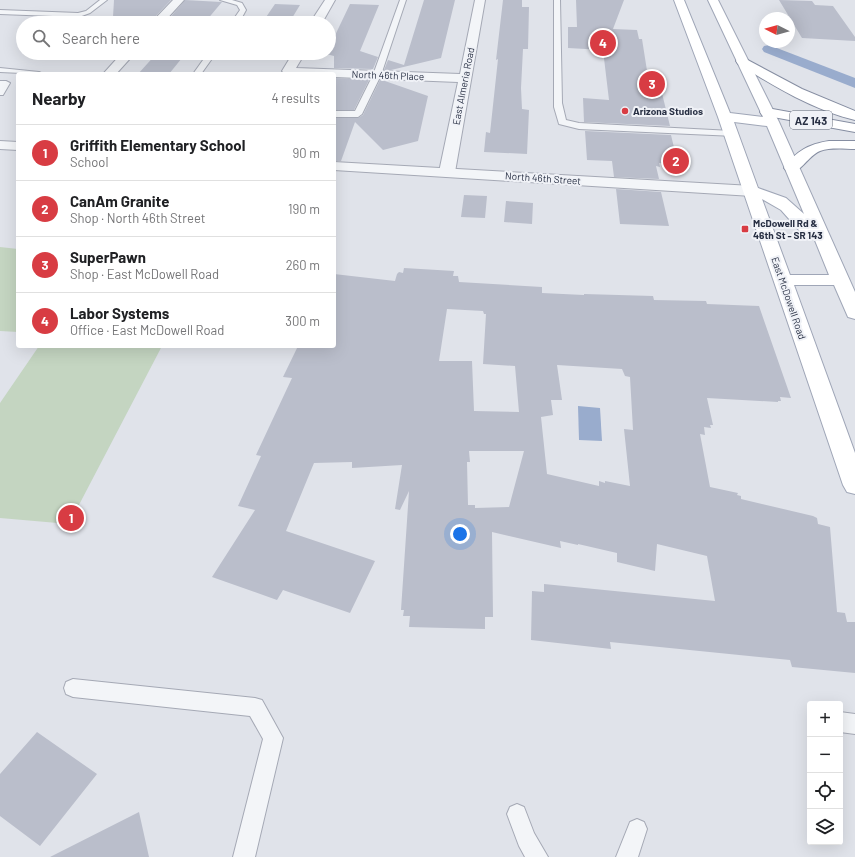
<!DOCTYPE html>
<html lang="en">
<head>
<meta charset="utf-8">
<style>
  body { margin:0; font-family:Barlow,sans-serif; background:#f2f2f2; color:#202124 }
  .controls { position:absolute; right:12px; bottom:12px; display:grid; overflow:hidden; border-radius:4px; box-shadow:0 4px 16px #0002 }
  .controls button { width:36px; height:36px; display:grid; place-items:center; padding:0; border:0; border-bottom:1px solid #e0e0e0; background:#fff; color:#202124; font:20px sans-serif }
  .compass { position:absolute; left:759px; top:12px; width:36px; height:36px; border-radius:50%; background:#fff; box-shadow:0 4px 16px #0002; rotate:276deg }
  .you { position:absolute; left:460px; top:534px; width:14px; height:14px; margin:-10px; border:3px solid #fff; border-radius:50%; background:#1a73e8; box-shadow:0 0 0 6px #1a73e833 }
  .badge { display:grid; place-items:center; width:26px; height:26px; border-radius:50%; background:#d83c43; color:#fff; font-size:13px; font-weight:700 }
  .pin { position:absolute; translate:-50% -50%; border:2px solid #fff; box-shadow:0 1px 4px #0006 }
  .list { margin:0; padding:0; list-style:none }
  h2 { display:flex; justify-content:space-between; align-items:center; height:52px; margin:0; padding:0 16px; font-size:17px }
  h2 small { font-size:13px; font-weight:400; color:#757577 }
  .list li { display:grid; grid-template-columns:26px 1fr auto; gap:12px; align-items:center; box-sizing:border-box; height:56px; padding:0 16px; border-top:1px solid #e0e0e0 }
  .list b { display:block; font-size:15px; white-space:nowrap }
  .list p { margin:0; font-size:13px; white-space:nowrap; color:#757577 }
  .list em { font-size:13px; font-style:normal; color:#757577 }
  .icon { flex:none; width:22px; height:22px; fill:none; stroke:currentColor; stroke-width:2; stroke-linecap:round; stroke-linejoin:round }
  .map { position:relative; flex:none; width:855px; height:857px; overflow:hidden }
  .search { position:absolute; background:#fff; box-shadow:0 4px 16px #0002; left:16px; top:16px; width:320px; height:44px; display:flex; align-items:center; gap:10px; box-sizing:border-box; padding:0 14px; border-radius:22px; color:#757577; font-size:15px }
  .panel { position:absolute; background:#fff; box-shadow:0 4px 16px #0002; left:16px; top:72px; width:320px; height:276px; border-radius:4px }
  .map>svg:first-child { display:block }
</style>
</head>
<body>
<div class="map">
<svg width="855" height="857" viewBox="0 0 855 857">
  <rect width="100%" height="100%" fill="#e0e3ea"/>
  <path fill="#c4d5c1" d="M0 247 18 249V332L0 331Z
    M39 346H162L69 524 0 518V403Z"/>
  <path fill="#99accd" d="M578 406 600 408 602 441 579 440Z"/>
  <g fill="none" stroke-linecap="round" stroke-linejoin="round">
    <path fill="#99accd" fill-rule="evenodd" d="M769 45 855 78V88L764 52 762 49 764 46Z"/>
  </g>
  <path fill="#babecb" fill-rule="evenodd" d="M114 0H171L153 19 113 17Z
    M185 0 221 2H222L206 21 168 20Z
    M424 0H455L441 58 391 70H384L388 60 404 65Z
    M503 0H522V7H529L528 49H523L521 88 522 109 529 110 527 154 484 152 486 132 490 133 498 59 496 60Z
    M576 0H624L613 29 637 30 639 39H642L648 77H658L670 126 584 122 583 98 609 100 603 50 568 48V27H577Z
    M779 0 812 1 815 5 833 6 855 37V41L802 38Z
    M275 4 300 5 289 23H262Z
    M350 4 379 5 360 51 378 57 373 69 334 68V56L326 54 329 53V48Z
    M157 53H186L169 74H138Z
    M334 78 369 80 354 110H334Z
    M380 80 385 81 428 96 418 141 383 150 355 122 341 161H334V118H358L363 115Z
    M585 131 671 135 678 164 659 163 660 167 656 166 659 179 614 177 612 161 587 160Z
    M616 189 661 192 669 226 620 224Z
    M464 195 487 196 485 218 461 217Z
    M506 201 533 203 532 224 504 222Z
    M404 268 454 271 453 276H458L459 282 542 287V293L584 295V294L653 296 654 300 706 301 707 304 759 306 791 398 780 397 781 401H778V402L707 398 713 425H710L711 428 704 427 705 435 700 434 710 487 738 493 737 495 741 496V499L813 516 817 518 818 524 830 527 837 612 845 613 847 622H855V673L792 667 790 660 610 642 611 649 531 640 532 591 544 592V584L715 601 707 556 657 544 655 571 617 562V553L578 544V545L560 541 561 548 492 532 493 617H485V629L409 627 410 616H403L404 610H401L409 491 400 510 395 509 402 465 352 468V462L314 463 286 531 375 561 350 613 283 590 277 600 212 577 255 510 238 506 261 456 256 455 292 378 283 377 298 346H334V274L395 281 397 274 399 272 403 273ZM447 309 483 311 484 314H486L483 364 515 366 519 412 474 411 472 361H439ZM557 365 622 369 625 376 630 377 633 430 624 429 630 486 605 481V483L599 481V486L547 474 541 417 553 415 551 400H562ZM469 451H524L509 507 475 508V505H468L467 462H470Z
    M37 732 97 774 40 846 0 816V774Z
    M139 812 149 857H50Z"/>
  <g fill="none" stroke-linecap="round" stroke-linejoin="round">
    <g stroke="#a5a9b5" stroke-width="2">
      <path id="service" d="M100 0H107L90 13 79 17 0 14V10L78 13 86 11Z
        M220 0H232L242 3 246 10 239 23H231L240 10 237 5Z
        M400 0H406L381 75 362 114 358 117H334V111H355L373 75Z
        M554 0H560L562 103 566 120 579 123 732 131 735 132 736 134 735 136 579 129 559 124 554 107Z
        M208 53H216L201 74H193Z
        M0 68 39 72 43 74 0 72Z
        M0 81H6L10 83 3 95H0Z
        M73 679 255 698 262 700 283 738 255 857H233L263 739 250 716 73 697 66 694 64 688 66 682Z
        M840 712 855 714V734L840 732Z
        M517 804 524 807 534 833 548 857H525L519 846 507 814 510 807Z
        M637 819 644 822 647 829 638 857H616L630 822Z"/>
    </g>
    <g stroke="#a5a9b5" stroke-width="2">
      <path id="minor" d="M173 0H184L163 23H151Z
        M325 0H335L322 23H310Z
        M475 0H485L455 172 452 175 447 177 442 175 439 172 458 82 334 77V74H285L282 71 293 53H305L296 68 460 74Z
        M122 53H135L116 74H103Z"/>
    </g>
    <g stroke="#a5a9b5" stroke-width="2">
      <path id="tertiary" d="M0 141 18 142V150L0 149Z
        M334 162 752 186 758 188 760 191 758 194 752 196 334 170Z"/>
    </g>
    <g stroke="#9fa6b7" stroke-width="2">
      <path id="primary" d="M674 0H684L730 113 763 117 708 0H718L779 122 855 292V319L848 317 834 285H794L855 453V494L847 492 843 485 718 117ZM734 122 767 126 804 214 786 198 758 188ZM762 199 781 210 806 238H814L829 275H790Z"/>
    </g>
    <g stroke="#868ea2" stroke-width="2">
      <path id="motorway" d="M742 57 802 89 855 111V120C813 110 774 86 738 64L736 61 738 58Z
        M767 108 855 124V132L762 115 760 112 762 109Z
        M829 141H855V149C844 149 831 147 820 151 806 157 801 175 787 171L784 168C796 151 809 144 829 141Z"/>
    </g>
    <use href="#service" fill="#f3f5f8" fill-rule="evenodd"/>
    <use href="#minor" fill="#f3f5f8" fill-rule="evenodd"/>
    <use href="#tertiary" fill="#f3f5f8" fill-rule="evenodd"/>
    <use href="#primary" fill="#fff" fill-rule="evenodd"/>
    <use href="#motorway" fill="#fff" fill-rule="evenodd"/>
  </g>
  <g fill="#d83c43" stroke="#f0f2f7" stroke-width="1.5">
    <circle cx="625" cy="111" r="4"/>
    <rect x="741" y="225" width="8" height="8" rx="2"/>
  </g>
  <g text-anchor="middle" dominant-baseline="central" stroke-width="4" stroke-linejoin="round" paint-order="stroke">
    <g font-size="10" fill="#272f43" stroke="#f0f2f7">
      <text transform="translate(388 75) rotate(2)">North 46th Place</text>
      <text transform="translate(463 86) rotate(-79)">East Almeria Road</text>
      <text transform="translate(543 178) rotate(4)">North 46th Street</text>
      <text transform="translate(789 298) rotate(71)">East McDowell Road</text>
    </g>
    <g font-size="10" font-weight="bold" fill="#272f43" stroke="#f0f2f7" text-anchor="start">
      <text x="633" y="111">Arizona Studios</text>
      <text x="753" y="223">McDowell Rd &amp;<tspan x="753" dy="12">46th St - SR 143</tspan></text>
    </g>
    <rect fill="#f0f2f7" stroke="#636a79" stroke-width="1" x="790" y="111" width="42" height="18" rx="3"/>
    <g font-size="11" font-weight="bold" fill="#272f43">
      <text x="811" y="120">AZ 143</text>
    </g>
  </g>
</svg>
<div class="controls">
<button>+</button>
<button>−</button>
<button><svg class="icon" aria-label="locate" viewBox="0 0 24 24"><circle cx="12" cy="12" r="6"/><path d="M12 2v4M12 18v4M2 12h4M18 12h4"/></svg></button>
<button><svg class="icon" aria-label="layers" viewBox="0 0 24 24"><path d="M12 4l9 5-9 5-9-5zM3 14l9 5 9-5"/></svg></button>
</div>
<svg class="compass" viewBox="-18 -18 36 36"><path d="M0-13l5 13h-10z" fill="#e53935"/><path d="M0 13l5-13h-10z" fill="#757577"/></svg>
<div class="you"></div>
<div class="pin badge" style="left:71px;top:518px">1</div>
<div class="pin badge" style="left:676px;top:161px">2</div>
<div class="pin badge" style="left:652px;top:84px">3</div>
<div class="pin badge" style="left:603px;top:43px">4</div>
<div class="search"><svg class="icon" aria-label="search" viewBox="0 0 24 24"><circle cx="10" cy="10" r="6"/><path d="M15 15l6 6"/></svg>Search here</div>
<section class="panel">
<h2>Nearby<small>4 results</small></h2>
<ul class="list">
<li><span class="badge">1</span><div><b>Griffith Elementary School</b><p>School</p></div><em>90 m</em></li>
<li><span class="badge">2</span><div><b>CanAm Granite</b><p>Shop · North 46th Street</p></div><em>190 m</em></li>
<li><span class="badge">3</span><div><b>SuperPawn</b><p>Shop · East McDowell Road</p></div><em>260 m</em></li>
<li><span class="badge">4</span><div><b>Labor Systems</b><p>Office · East McDowell Road</p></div><em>300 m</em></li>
</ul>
</section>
</div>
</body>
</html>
